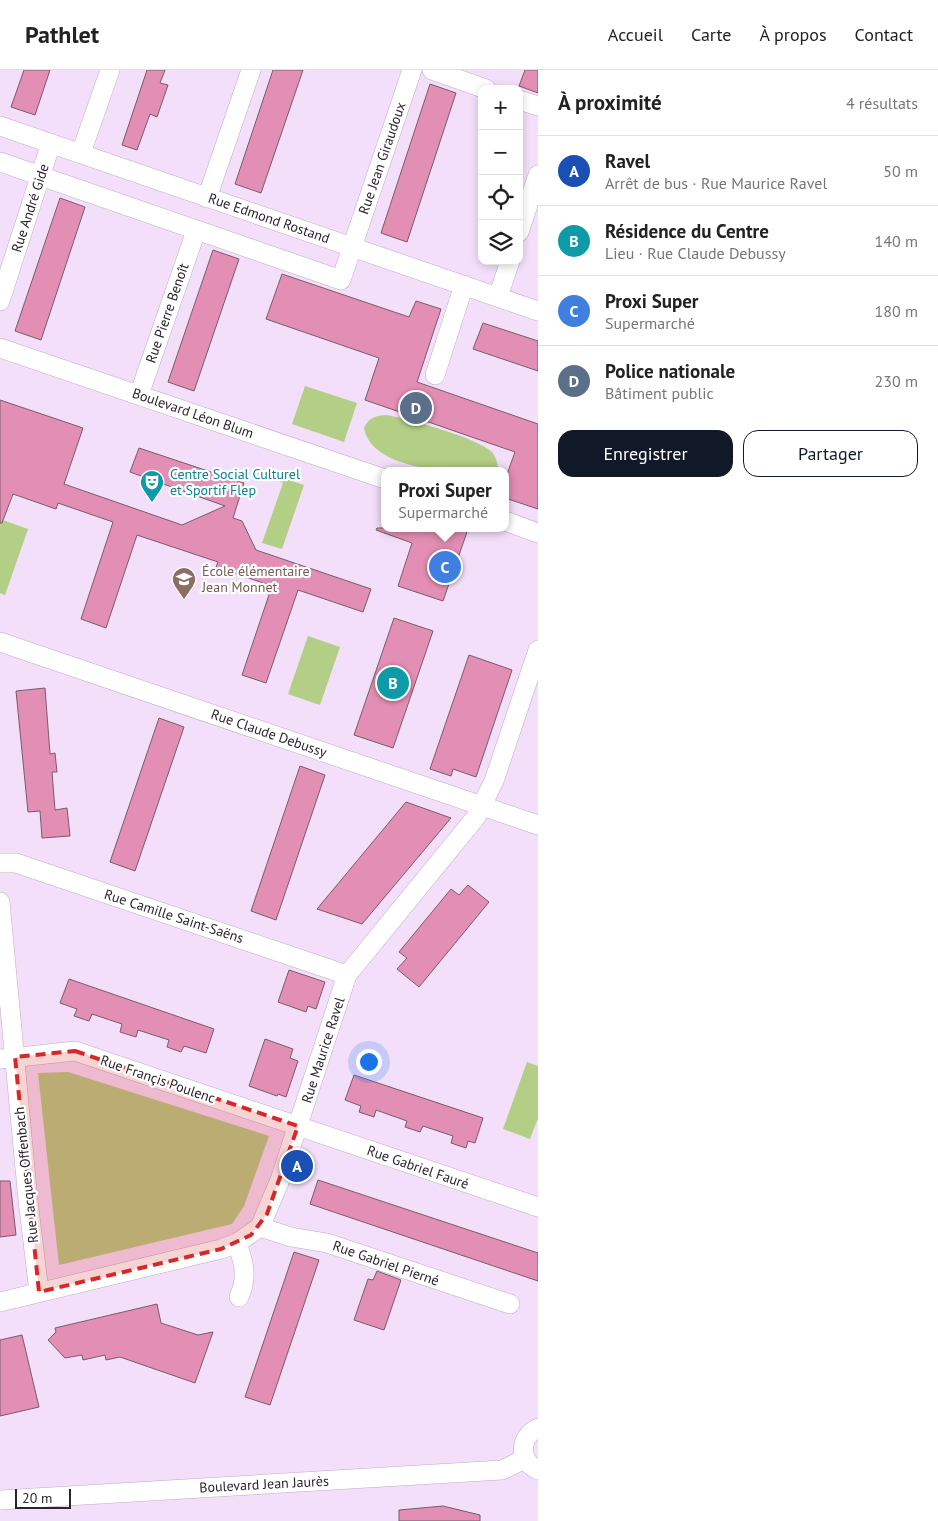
<!DOCTYPE html>
<html lang="fr">
<head>
<meta charset="utf-8">
<style>
  body { margin:0; font-family:"PT Sans",sans-serif; background:#f2f2f2; color:#222 }
  .controls { position:absolute; right:15px; top:15px; display:grid; overflow:hidden; border-radius:10px; box-shadow:0 2px 8px #0003 }
  .controls button { width:45px; height:45px; display:grid; place-items:center; padding:0; border:0; border-bottom:1px solid #e0e0e0; background:#fff; color:#222; font:25px sans-serif }
  .scale { position:absolute; left:15px; bottom:12px; width:56px; box-sizing:border-box; padding-left:5px; border:2px solid #2c242e; border-top:0; font-size:14px; line-height:18px; white-space:nowrap; color:#2c242e; -webkit-text-stroke:4px #fff; paint-order:stroke }
  .you { position:absolute; left:368px; top:991px; width:18px; height:18px; margin:-12px; border:4px solid #fff; border-radius:50%; background:#1a73e8; box-shadow:0 0 0 8px #1a73e833 }
  .badge { display:grid; place-items:center; width:32px; height:32px; border-radius:50%; background:#111827; color:#fff; font-size:16px; font-weight:700 }
  .pin { position:absolute; translate:-50% -50%; border:2px solid #fff; box-shadow:0 1px 5px #0006 }
  .popup { position:absolute; left:381px; top:397px; width:128px; height:65px; box-sizing:border-box; display:grid; place-content:center; border-radius:10px; background:#fff; filter:drop-shadow(0 1px 4px #0005); font-size:16px; white-space:nowrap; color:#767676 }
  .popup b { font-size:19px; color:#222 }
  .popup::after { content:''; position:absolute; left:50%; top:100%; margin-left:-10px; border:10px solid transparent; border-top-color:#fff }
  .list { margin:0; padding:0; list-style:none }
  h2 { display:flex; justify-content:space-between; align-items:center; height:65px; margin:0; padding:0 20px; font-size:21px }
  h2 small { font-size:16px; font-weight:400; color:#767676 }
  .list li { display:grid; grid-template-columns:32px 1fr auto; gap:15px; align-items:center; box-sizing:border-box; height:70px; padding:0 20px; border-top:1px solid #e0e0e0 }
  .list b { display:block; font-size:19px; white-space:nowrap }
  .list p { margin:0; font-size:16px; white-space:nowrap; color:#767676 }
  .list em { font-size:16px; font-style:normal; color:#767676 }
  .actions { display:flex; gap:10px; padding:15px 20px }
  .actions a { flex:1; padding:11px 0; border:1px solid #111827; border-radius:15px; text-align:center; font-size:18px; color:#111827 }
  .actions .main { background:#111827; color:#fff }
  .icon { flex:none; width:28px; height:28px; fill:none; stroke:currentColor; stroke-width:2; stroke-linecap:round; stroke-linejoin:round }
  .map { position:relative; flex:none; width:538px; height:1451px; overflow:hidden }
  header { display:flex; align-items:center; gap:30px; box-sizing:border-box; height:70px; padding:0 25px; background:#fff; border-bottom:1px solid #e0e0e0 }
  header strong { font-size:24px }
  nav { display:flex; gap:28px; margin-inline-start:auto; font-size:18px }
  main { display:flex }
  aside { flex:1; background:#fff }
  .map>svg:first-child { display:block }
</style>
</head>
<body>
<header>
<strong>Pathlet</strong>
<nav><a>Accueil</a><a>Carte</a><a>À propos</a><a>Contact</a></nav>
</header>
<main>
<div class="map">
<svg width="538" height="1451" viewBox="0 0 538 1451">
  <rect width="100%" height="100%" fill="#f3dffa"/>
  <path fill="#b3ce85" d="M305 316 357 333 344 372 292 354Z
    M385 345C404 347 480 369 492 382 496 387 498 394 498 400 463 405 372 402 364 358 369 348 374 346 385 345Z
    M260 400 304 415 282 479 262 473 283 413 258 404Z
    M0 449 28 459 5 525 0 523Z
    M308 566 340 577 320 635 288 624Z
    M527 992 538 996V1048L530 1069 503 1059Z
    M68 1002 269 1066 244 1136 232 1154 59 1195 38 1003Z"/>
  <path fill="#e38eb4" stroke="#795c68" d="M24 0H50L35 45 11 37Z
    M147 0H165L160 13 168 15 157 47 150 44 137 80 122 75Z
    M273 0H303L261 123 235 114Z
    M525 0H538V23L519 16Z
    M430 14 456 23 407 172 381 163Z
    M60 128 85 137 41 270 15 261Z
    M213 180 239 189 194 321 168 312Z
    M282 204 409 247 416 231 441 239 417 312 538 354V439L505 428V410L515 382 365 330 379 288 266 249Z
    M483 253 538 271V301L473 279Z
    M0 330 83 358 64 414 182 455 225 436 130 402 139 378 244 413 233 448 242 451 256 480 371 519 363 542 298 520 266 613 242 605 272 516 216 497 218 492 137 465 106 558 81 549 113 452 58 433 56 439 13 424 2 453H0Z
    M377 458H456L467 462 443 531 398 516 412 473 376 460Z
    M394 548 433 561 393 678 354 665Z
    M469 585 512 600 476 707 453 699 451 706 430 699Z
    M45 618 50 684 55 683 57 702H52L55 740 67 738 70 766 42 768 40 741 28 742 16 621Z
    M159 648 184 657 135 801 110 792Z
    M300 696 325 705 276 850 251 841Z
    M406 732 451 748 362 854 317 839Z
    M468 815 489 832 419 917 397 899 407 888 399 882 451 819 459 825Z
    M289 900 325 912 316 939 308 936 306 942 278 932Z
    M69 909 214 959 206 983 184 976 181 982 167 977 169 970 138 960 136 967 120 962 122 954 92 944 89 951 74 946 77 939 60 933Z
    M265 969 293 979 290 988 298 991 286 1027 278 1024 277 1026 249 1016Z
    M354 1005 483 1048 475 1073 468 1071 466 1078 451 1073 453 1066 423 1056 420 1062 405 1057 407 1051 376 1040 374 1047 359 1042 361 1036 345 1030Z
    M318 1110 538 1183V1211L310 1134Z
    M0 1111H10L16 1165 0 1167Z
    M294 1182 319 1190 270 1335 245 1327Z
    M377 1201 401 1210 384 1260 354 1250 368 1209 373 1210Z
    M157 1234 161 1253 198 1265 213 1262 195 1313 120 1287 106 1290 105 1285 83 1290 82 1285 65 1288 48 1270 56 1262 55 1258Z
    M22 1265 39 1337 0 1346V1270Z
    M443 1436 480 1445V1451H399V1440Z"/>
  <g fill="none" stroke-linecap="round" stroke-linejoin="round">
    <g stroke="#beabc5" stroke-width="20">
      <path id="minor" d="M432 0 486 19
        M519 30 538 36
        M0 56 538 241
        M81 83 110 0
        M0 92 341 210 412 0
        M207 128 251 0
        M519 162 538 105
        M498 227 510 191
        M0 231 51 73
        M0 278 385 409
        M435 305 464 215
        M139 325 196 161
        M505 451 538 463
        M0 572 538 755
        M0 793H16L347 905
        M0 832 28 1130 39 1222
        M0 989 75 981 538 1137
        M260 1157 291 1167 327 1173 510 1234
        M237 1173C244 1193 248 1207 239 1227
        M0 1232 221 1179 237 1173 260 1157 280 1110 347 905 476 747 494 711 538 580
        M538 1358C519 1367 518 1391 538 1400
        M0 1430 502 1400 525 1389"/>
    </g>
    <use href="#minor" stroke="#fff" stroke-width="19"/>
  </g>
  <path fill="#d62828" fill-opacity="0.2" stroke="#d62828" stroke-width="4" stroke-dasharray="10 6" stroke-linejoin="round" d="M75 981 298 1056 267 1144 251 1165 221 1179 39 1222 15 987Z"/>
  <defs>
    <g id="theatre-pin" transform="scale(1.25)"><path d="M0 17L-7.5 6A9.5 9.5 0 1 1 7.5 6Z" fill="#0f9aa8" stroke="#fff"/><path d="M-5-5.5Q0-4 5-5.5V0Q5 5 0 6Q-5 5-5 0ZM-3.3-2.5H-1v1.5H-3.3ZM1-2.5H3.3v1.5H1ZM-2.8 1Q0 5.5 2.8 1Z" fill="#fff"/></g>
    <g id="school-pin" transform="scale(1.25)"><path d="M0 17L-7.5 6A9.5 9.5 0 1 1 7.5 6Z" fill="#8d6e63" stroke="#fff"/><path d="M0-5L7-2L0 1L-7-2ZM-4 1L0 2.5L4 1V4Q0 6-4 4Z" fill="#fff"/></g>
  </defs>
  <g fill-rule="evenodd">
    <use href="#theatre-pin" x="152" y="412"/>
    <use href="#school-pin" x="184" y="509"/>
  </g>
  <g text-anchor="middle" dominant-baseline="central" stroke-width="4.5" stroke-linejoin="round" paint-order="stroke">
    <g font-size="14" fill="#2c242e" stroke="#fff">
      <text transform="translate(382 88) rotate(-71)">Rue Jean Giraudoux</text>
      <text transform="translate(30 138) rotate(-72)">Rue André Gide</text>
      <text transform="translate(269 148) rotate(19)">Rue Edmond Rostand</text>
      <text transform="translate(167 243) rotate(-71)">Rue Pierre Benoît</text>
      <text transform="translate(193 343) rotate(19)">Boulevard Léon Blum</text>
      <text transform="translate(269 663) rotate(19)">Rue Claude Debussy</text>
      <text transform="translate(174 846) rotate(18)">Rue Camille Saint-Saëns</text>
      <text transform="translate(323 980) rotate(-72)">Rue Maurice Ravel</text>
      <text transform="translate(158 1009) rotate(19)">Rue Françis Poulenc</text>
      <text transform="translate(418 1097) rotate(19)">Rue Gabriel Fauré</text>
      <text transform="translate(26 1105) rotate(-96)">Rue Jacques Offenbach</text>
      <text transform="translate(386 1193) rotate(19)">Rue Gabriel Pierné</text>
      <text transform="translate(264 1414) rotate(-3)">Boulevard Jean Jaurès</text>
    </g>
    <g font-size="14" fill="#0d838f" stroke="#fff" text-anchor="start">
      <text x="170" y="404">Centre Social Culturel<tspan x="170" dy="16">et Sportif Flep</tspan></text>
    </g>
    <g font-size="14" fill="#785e54" stroke="#fff" text-anchor="start">
      <text x="202" y="501">École élémentaire<tspan x="202" dy="16">Jean Monnet</tspan></text>
    </g>
  </g>
</svg>
<div class="controls">
<button>+</button>
<button>−</button>
<button><svg class="icon" aria-label="locate" viewBox="0 0 24 24"><circle cx="12" cy="12" r="6"/><path d="M12 2v4M12 18v4M2 12h4M18 12h4"/></svg></button>
<button><svg class="icon" aria-label="layers" viewBox="0 0 24 24"><path d="M12 4l9 5-9 5-9-5zM3 14l9 5 9-5"/></svg></button>
</div>
<div class="scale">20 m</div>
<div class="you"></div>
<div class="pin badge" style="left:297px;top:1096px;background:#1a4fb4">A</div>
<div class="pin badge" style="left:393px;top:613px;background:#0f9aa8">B</div>
<div class="pin badge" style="left:445px;top:497px;background:#3f7fe0">C</div>
<div class="popup"><b>Proxi Super</b>Supermarché</div>
<div class="pin badge" style="left:416px;top:338px;background:#5c6f8a">D</div>
</div>
<aside>
<h2>À proximité<small>4 résultats</small></h2>
<ul class="list">
<li><span class="badge" style="background:#1a4fb4">A</span><div><b>Ravel</b><p>Arrêt de bus · Rue Maurice Ravel</p></div><em>50 m</em></li>
<li><span class="badge" style="background:#0f9aa8">B</span><div><b>Résidence du Centre</b><p>Lieu · Rue Claude Debussy</p></div><em>140 m</em></li>
<li><span class="badge" style="background:#3f7fe0">C</span><div><b>Proxi Super</b><p>Supermarché</p></div><em>180 m</em></li>
<li><span class="badge" style="background:#5c6f8a">D</span><div><b>Police nationale</b><p>Bâtiment public</p></div><em>230 m</em></li>
</ul>
<div class="actions"><a class="main">Enregistrer</a><a>Partager</a></div>
</aside>
</main>
</body>
</html>
